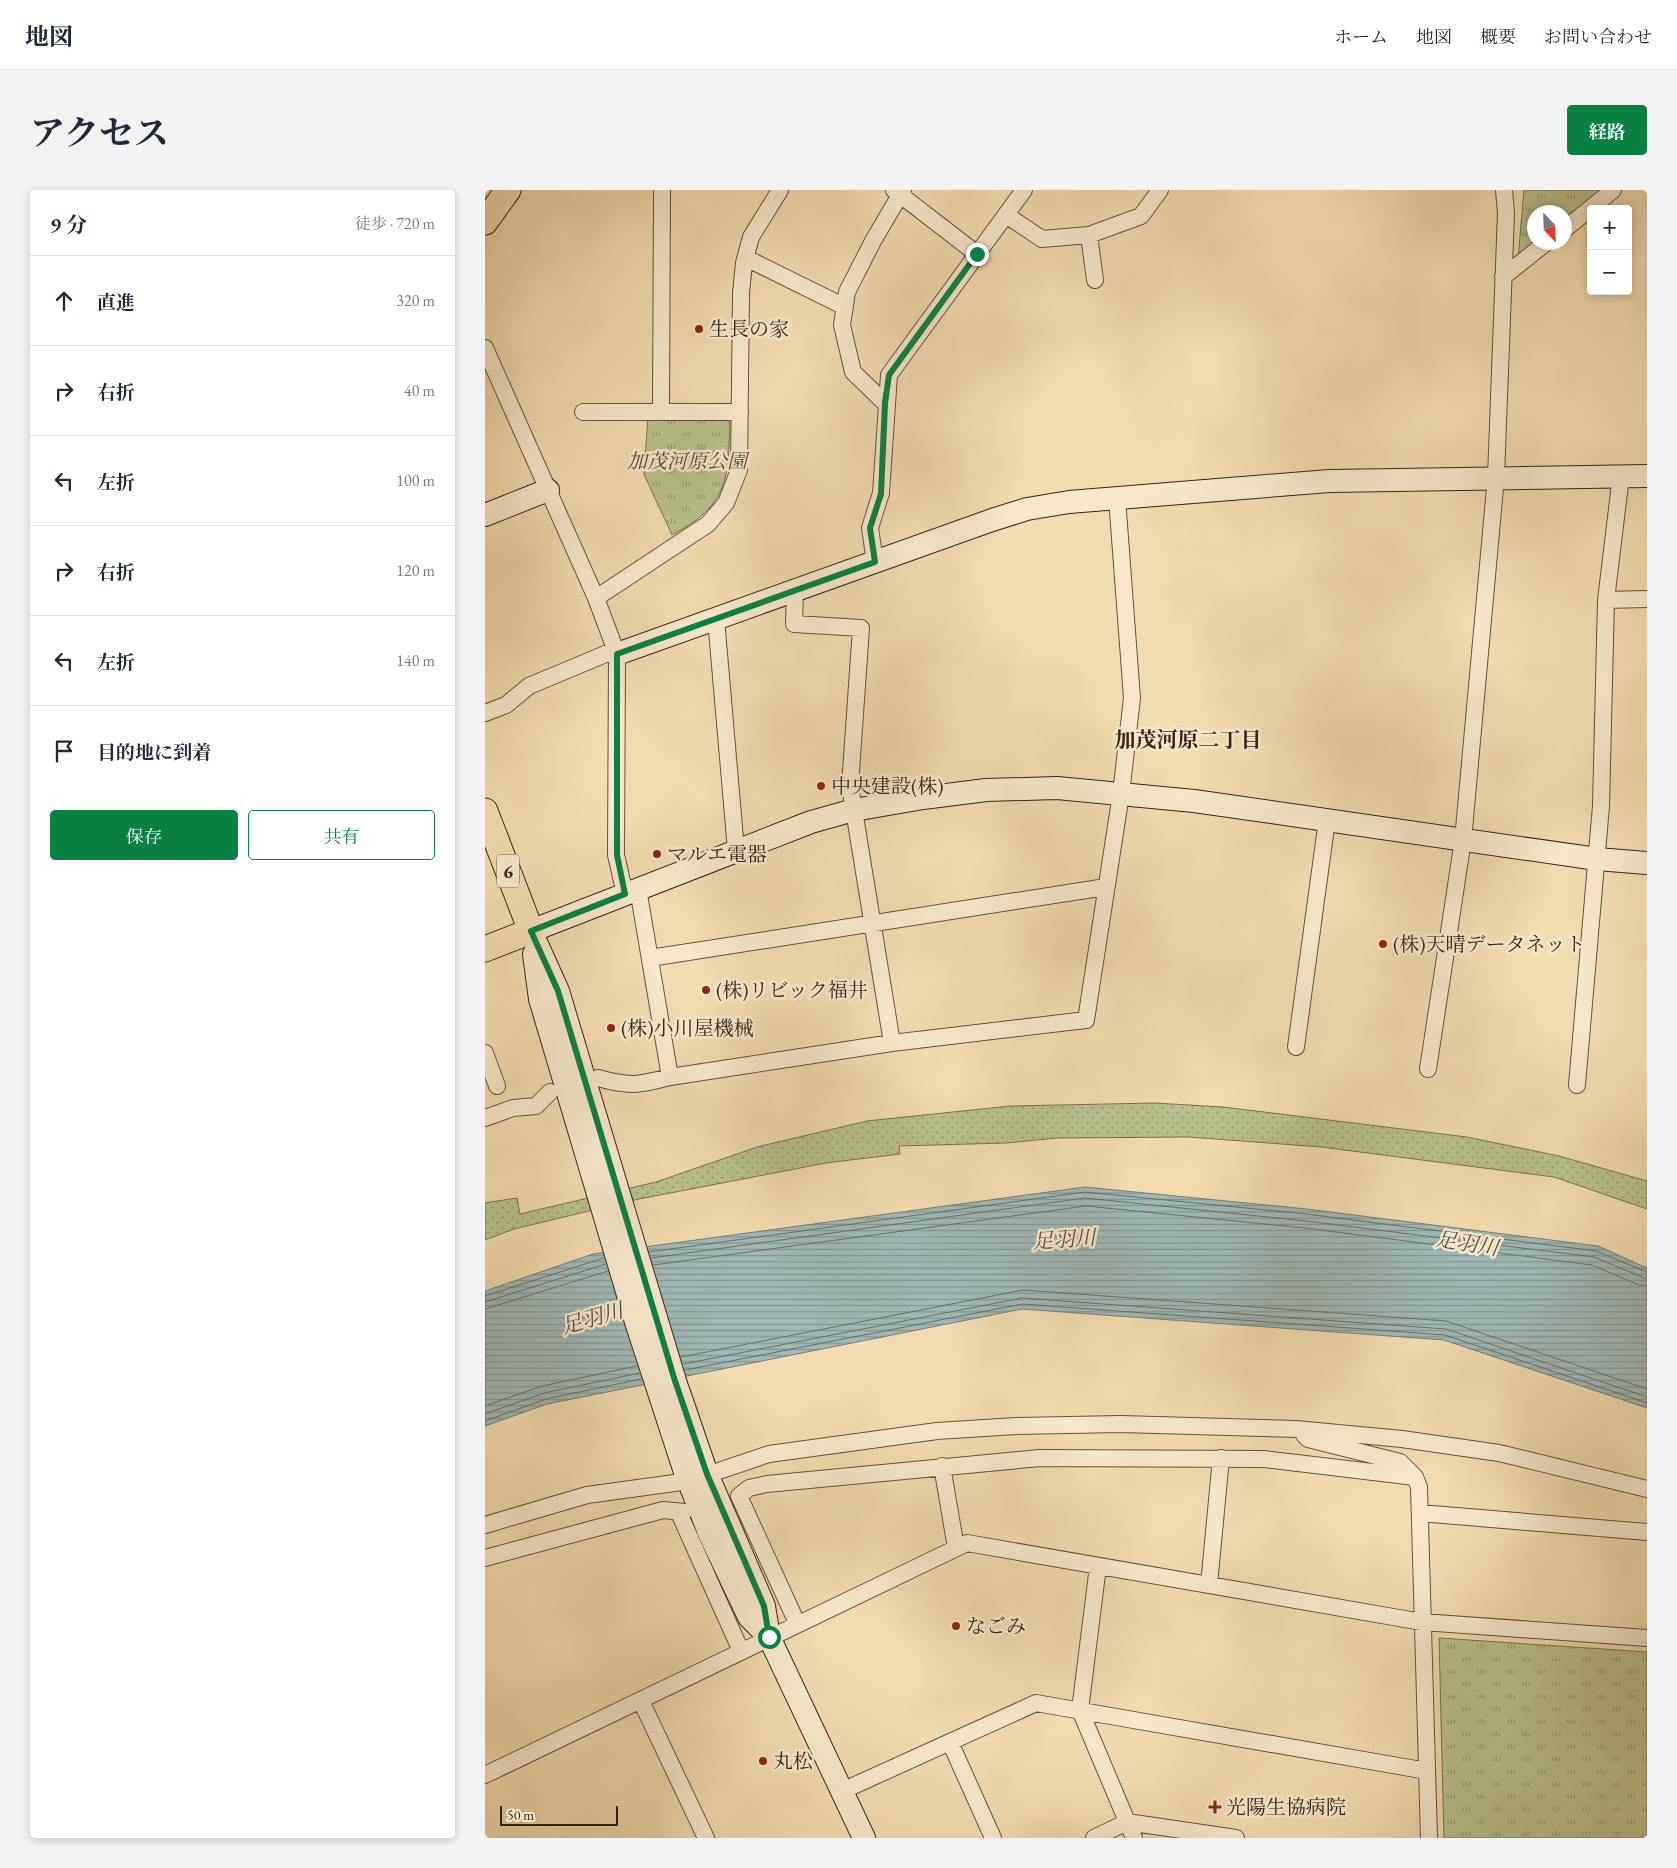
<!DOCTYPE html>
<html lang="ja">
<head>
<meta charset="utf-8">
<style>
  body { margin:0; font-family:"EB Garamond","Noto Serif JP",serif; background:#f2f2f3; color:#1f2937 }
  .controls { position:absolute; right:15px; top:15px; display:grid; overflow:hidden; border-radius:5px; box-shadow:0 2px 8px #0003 }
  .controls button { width:45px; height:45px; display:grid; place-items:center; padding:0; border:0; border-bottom:1px solid #e0e1e3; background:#fff; color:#1f2937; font:25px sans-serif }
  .compass { position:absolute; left:1042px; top:15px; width:45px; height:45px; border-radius:50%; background:#fff; box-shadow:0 2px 8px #0003; rotate:157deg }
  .scale { position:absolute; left:15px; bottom:12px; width:118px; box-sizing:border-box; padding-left:5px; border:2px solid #362318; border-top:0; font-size:14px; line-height:18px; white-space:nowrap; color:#362318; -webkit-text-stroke:4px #f7e8cb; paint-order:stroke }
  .stop { position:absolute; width:15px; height:15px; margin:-11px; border:4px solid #0b8043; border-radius:50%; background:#fff }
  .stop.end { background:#0b8043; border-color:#fff; box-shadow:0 1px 5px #0008 }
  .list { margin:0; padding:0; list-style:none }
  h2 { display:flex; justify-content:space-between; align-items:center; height:65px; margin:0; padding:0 20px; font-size:21px }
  h2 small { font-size:16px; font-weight:400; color:#747a83 }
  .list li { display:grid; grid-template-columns:32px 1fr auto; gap:15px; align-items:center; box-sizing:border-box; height:90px; padding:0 20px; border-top:1px solid #e0e1e3 }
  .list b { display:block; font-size:19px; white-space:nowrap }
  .list em { font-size:16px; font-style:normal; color:#747a83 }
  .actions { display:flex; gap:10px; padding:15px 20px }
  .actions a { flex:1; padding:11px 0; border:1px solid #0b8043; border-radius:5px; text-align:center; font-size:18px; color:#0b8043 }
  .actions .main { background:#0b8043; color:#fff }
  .icon { flex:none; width:28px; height:28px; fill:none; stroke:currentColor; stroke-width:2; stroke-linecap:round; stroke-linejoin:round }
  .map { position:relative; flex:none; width:1162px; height:1648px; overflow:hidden; border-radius:5px }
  header { display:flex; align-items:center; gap:30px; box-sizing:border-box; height:70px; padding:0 25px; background:#fff; border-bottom:1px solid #e0e1e3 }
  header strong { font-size:24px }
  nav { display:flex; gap:28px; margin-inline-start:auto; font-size:18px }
  .intro { display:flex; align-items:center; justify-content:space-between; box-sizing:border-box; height:120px; padding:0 30px }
  h1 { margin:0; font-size:35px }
  .button { padding:12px 22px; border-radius:5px; background:#0b8043; color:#fff; font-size:18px; font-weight:700 }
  main { display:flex; gap:30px; padding:0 30px }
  aside { flex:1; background:#fff; border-radius:5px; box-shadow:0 2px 8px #0003 }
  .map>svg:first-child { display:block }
</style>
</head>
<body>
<header>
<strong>地図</strong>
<nav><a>ホーム</a><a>地図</a><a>概要</a><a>お問い合わせ</a></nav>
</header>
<div class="intro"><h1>アクセス</h1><a class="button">経路</a></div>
<main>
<aside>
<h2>9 分<small>徒歩 · 720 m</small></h2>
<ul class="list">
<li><svg class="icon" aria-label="ahead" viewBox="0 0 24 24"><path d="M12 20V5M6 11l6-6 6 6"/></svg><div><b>直進</b></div><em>320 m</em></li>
<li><svg class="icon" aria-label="right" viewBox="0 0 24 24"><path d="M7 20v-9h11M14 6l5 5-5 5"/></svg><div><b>右折</b></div><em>40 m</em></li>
<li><svg class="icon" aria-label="left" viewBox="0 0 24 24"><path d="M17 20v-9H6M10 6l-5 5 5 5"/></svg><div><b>左折</b></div><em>100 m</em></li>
<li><svg class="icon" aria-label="right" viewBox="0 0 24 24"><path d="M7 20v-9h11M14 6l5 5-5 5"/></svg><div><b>右折</b></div><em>120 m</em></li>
<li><svg class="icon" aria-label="left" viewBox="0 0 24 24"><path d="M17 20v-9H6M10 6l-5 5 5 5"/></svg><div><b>左折</b></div><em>140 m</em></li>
<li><svg class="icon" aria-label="arrive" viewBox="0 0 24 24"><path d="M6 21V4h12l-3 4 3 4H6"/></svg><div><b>目的地に到着</b></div></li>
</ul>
<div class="actions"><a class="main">保存</a><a>共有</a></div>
</aside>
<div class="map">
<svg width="1162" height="1648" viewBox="0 0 1162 1648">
  <defs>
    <pattern id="grass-dots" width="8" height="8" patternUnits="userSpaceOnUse" patternTransform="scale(1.25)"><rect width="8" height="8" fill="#b8c18c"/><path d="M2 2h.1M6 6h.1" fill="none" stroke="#969c71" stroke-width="1.8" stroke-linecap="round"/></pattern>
    <pattern id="park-tufts" width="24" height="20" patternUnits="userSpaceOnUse" patternTransform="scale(1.25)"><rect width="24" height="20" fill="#b8c18c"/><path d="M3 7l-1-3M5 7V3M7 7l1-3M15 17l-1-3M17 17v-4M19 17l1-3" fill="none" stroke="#969c71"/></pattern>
    <pattern id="water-rules" width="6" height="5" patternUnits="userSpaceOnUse" patternTransform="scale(1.25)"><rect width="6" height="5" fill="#a0b8b6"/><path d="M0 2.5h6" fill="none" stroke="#839593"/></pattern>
  </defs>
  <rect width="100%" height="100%" fill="#f2dbaf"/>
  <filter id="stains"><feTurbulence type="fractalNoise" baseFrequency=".004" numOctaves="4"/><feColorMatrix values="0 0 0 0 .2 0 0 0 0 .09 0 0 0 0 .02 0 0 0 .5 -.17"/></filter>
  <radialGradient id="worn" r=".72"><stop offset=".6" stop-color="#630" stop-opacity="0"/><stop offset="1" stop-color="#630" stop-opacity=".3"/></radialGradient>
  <path fill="url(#grass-dots)" stroke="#777252" d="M670 913 738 917 982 947 1074 966 1162 991V1019L1069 987 836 957 704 947 572 948 521 953 414 956 415 964 341 973 154 1009 29 1039 0 1050V1013L32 1008 35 1024 171 992 272 957 382 931 525 916Z"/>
  <path fill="url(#park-tufts)" stroke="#777252" d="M1039 0H1120L1080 32V22H1050V52L1033 69Z
    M163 226 245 230C243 290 244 314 187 345L159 284Z
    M954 1448 1162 1462V1648H959Z"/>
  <path fill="url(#water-rules)" stroke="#767c77" d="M600 997 822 1019 1113 1056 1162 1078V1218L959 1150 537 1119 62 1214 0 1236V1101L108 1064Z"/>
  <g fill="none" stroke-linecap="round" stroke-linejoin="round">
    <path stroke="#6b6e67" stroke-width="1" d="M164 1062 600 1002 821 1024 1111 1061 1162 1082
      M166 1068 600 1008 821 1031 1109 1067 1162 1089
      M168 1075 601 1016 820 1038 1107 1075 1154 1095 1162 1096
      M0 1106 119 1068
      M0 1112 121 1074
      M0 1119 123 1081
      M196 1167 538 1100 961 1131 1162 1199
      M198 1174 537 1108 961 1139 1162 1207
      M200 1180 537 1114 960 1145 1162 1213
      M0 1216 57 1196 152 1176
      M0 1224 59 1203 155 1183
      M0 1231 61 1209 156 1189"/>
    <g stroke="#65513e" stroke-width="18">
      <path id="street" d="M409 0 492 64
        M521 25 557 49 604 45 656 26 675 0
        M1080 39 1128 0
        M604 45 610 90
        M261 68 360 117
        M1018 87 1062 52
        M0 158 111 408 132 464 131 665 140 704
        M400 213 368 182 357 135 362 102 388 51 418 0
        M98 222H255
        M176 222 177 0
        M390 372 385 338 396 303 404 185 539 0
        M310 401 309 434 376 438 365 596 407 853
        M111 408 223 334 241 313 254 280 256 103 259 73 266 47 295 0
        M1121 410 1162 409
        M231 429 251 660
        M0 523 21 515 44 496 130 460
        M153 699 185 887
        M165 768 621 697
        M811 857 842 630
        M0 863 12 896
        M943 879 978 650 1011 287 1021 23 1019 0
        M113 888C145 897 154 895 185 887L407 853 601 830 636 604 647 508 632 308
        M1092 895 1116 616 1121 410 1136 286
        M0 928 28 918 51 916 65 902
        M819 1245 823 1249 915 1272 930 1287 934 1297 944 1648
        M457 1276 471 1358
        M194 1323 256 1461
        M935 1323 1162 1342
        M0 1335 102 1305 204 1291 284 1264 452 1241 531 1236 636 1234 811 1239 917 1249 1014 1263 1162 1299
        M0 1368 178 1320 199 1322
        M613 1376 595 1520 649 1648
        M724 1395 736 1268
        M312 1433 254 1306 264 1298 282 1294 555 1268 779 1269 930 1287
        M156 1511 221 1648
        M465 1552 508 1648
        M0 1585 482 1353 937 1432 1162 1448
        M357 1601 551 1513 942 1581
        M609 1648 642 1632 751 1648"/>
    </g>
    <g stroke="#362318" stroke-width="24">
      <path id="secondary" d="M0 325 63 300
        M132 464 507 330 542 319 584 312 844 291 1162 286
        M46 741 326 632 369 620 438 608 501 600 572 598 709 611 1112 669 1162 673
        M46 741 73 801 190 1191 222 1284 279 1416 284 1447 379 1648
        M49 764 55 809 152 1135 200 1282 225 1345 264 1427 284 1447"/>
    </g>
    <g stroke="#362318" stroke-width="27">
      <path id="primary" d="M0 32 23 0
        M0 621 46 741 0 759"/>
    </g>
    <use href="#street" stroke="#f7e8cb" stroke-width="16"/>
    <use href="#secondary" stroke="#f7e8cb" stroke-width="22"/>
    <use href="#primary" stroke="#f2dbaf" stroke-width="25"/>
  </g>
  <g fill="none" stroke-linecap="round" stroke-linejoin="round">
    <path stroke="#0b8043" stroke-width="6" d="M284 1447 279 1416 222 1284 190 1191 73 801 46 741 140 704 132 665V464L390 372 385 338 396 304 400 213 404 185 492 64"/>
  </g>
  <g fill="#8f2418" stroke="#f7e8cb" stroke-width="2">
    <circle cx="214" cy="139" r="5"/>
    <circle cx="336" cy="596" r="5"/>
    <circle cx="172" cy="664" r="5"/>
    <circle cx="898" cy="754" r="5"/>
    <circle cx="221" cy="800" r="5"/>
    <circle cx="126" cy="838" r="5"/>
    <circle cx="471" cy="1436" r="5"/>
    <circle cx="278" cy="1571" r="5"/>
    <path d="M727.5 1609.5h5v5h5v5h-5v5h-5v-5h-5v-5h5z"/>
  </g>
  <g text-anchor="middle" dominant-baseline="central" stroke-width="5" stroke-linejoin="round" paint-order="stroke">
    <rect fill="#f7e8cb" stroke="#705e4e" stroke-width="1" x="12" y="664.5" width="22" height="33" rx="4"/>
    <g font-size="19" font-weight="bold" fill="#362318">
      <text x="23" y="681">6</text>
    </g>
    <g font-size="20" fill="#362318" stroke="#f7e8cb" text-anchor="start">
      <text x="224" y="139">生長の家</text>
      <text x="346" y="596">中央建設(株)</text>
      <text x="182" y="664">マルエ電器</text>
      <text x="908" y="754">(株)天晴データネット</text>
      <text x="231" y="800">(株)リビック福井</text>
      <text x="136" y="838">(株)小川屋機械</text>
      <text x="481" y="1436">なごみ</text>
      <text x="288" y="1571">丸松</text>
      <text x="741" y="1617">光陽生協病院</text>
    </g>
    <g font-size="20" font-style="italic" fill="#564a35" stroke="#f7e8cb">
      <text x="202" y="271">加茂河原公園</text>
    </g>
    <g font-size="21" font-weight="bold" fill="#362318" stroke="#f7e8cb">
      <text x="703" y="549">加茂河原二丁目</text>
    </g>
    <g font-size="21" font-style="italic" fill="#565047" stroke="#f7e8cb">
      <text transform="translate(579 1049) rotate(-4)">足羽川</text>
      <text transform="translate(982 1053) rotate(9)">足羽川</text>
      <text transform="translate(107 1128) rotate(-16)">足羽川</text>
    </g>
  </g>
  <rect width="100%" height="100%" filter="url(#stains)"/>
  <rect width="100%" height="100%" fill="url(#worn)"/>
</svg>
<div class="controls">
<button>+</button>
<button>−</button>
</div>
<svg class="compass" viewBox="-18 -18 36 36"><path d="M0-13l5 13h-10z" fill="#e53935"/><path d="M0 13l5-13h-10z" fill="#747a83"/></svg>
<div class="scale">50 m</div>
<div class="stop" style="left:284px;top:1447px"></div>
<div class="stop end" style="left:492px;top:64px"></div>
</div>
</main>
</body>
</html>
